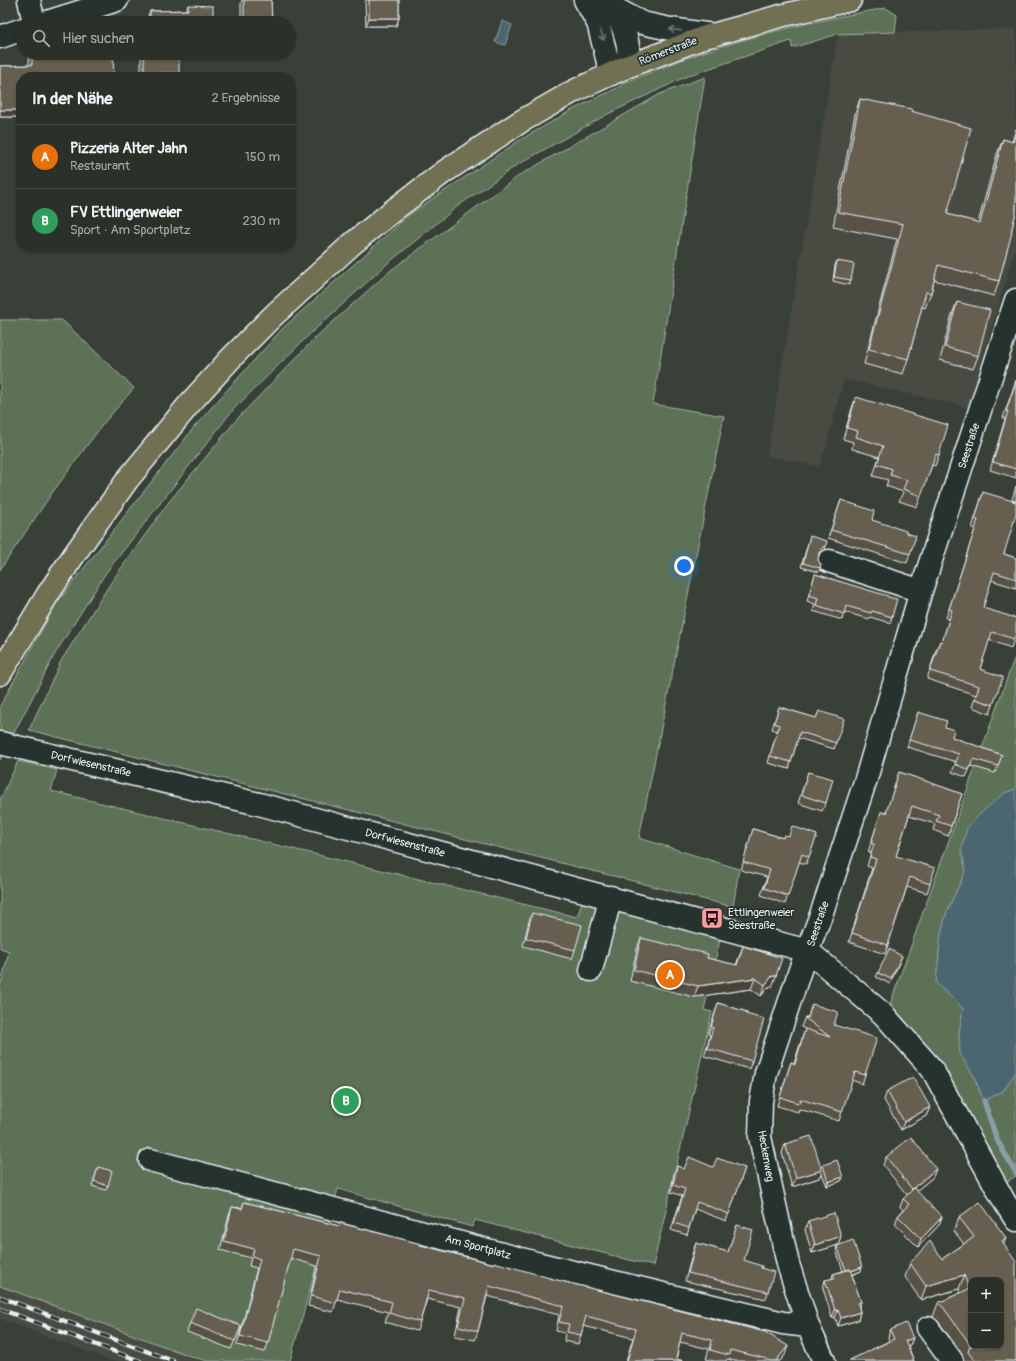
<!DOCTYPE html>
<html lang="de">
<head>
<meta charset="utf-8">
<style>
  body { margin:0; font-family:Pangolin,sans-serif; background:#333831; color:#f1f3f6 }
  .controls { position:absolute; right:12px; bottom:12px; display:grid; overflow:hidden; border-radius:8px; box-shadow:0 1px 3px #0004 }
  .controls button { width:36px; height:36px; display:grid; place-items:center; padding:0; border:0; border-bottom:1px solid #474b46; background:#2b3029; color:#f1f3f6; font:20px sans-serif }
  .you { position:absolute; left:684px; top:566px; width:14px; height:14px; margin:-10px; border:3px solid #fff; border-radius:50%; background:#1a73e8; box-shadow:0 0 0 6px #1a73e833 }
  .badge { display:grid; place-items:center; width:26px; height:26px; border-radius:50%; background:#ff9aa2; color:#fff; font-size:13px; font-weight:700 }
  .pin { position:absolute; translate:-50% -50%; border:2px solid #fff; box-shadow:0 1px 4px #0006 }
  .list { margin:0; padding:0; list-style:none }
  h2 { display:flex; justify-content:space-between; align-items:center; height:52px; margin:0; padding:0 16px; font-size:17px }
  h2 small { font-size:13px; font-weight:400; color:#a6a9a8 }
  .list li { display:grid; grid-template-columns:26px 1fr auto; gap:12px; align-items:center; box-sizing:border-box; height:64px; padding:0 16px; border-top:1px solid #474b46 }
  .list b { display:block; font-size:15px; white-space:nowrap }
  .list p { margin:0; font-size:13px; white-space:nowrap; color:#a6a9a8 }
  .list em { font-size:13px; font-style:normal; color:#a6a9a8 }
  .icon { flex:none; width:22px; height:22px; fill:none; stroke:currentColor; stroke-width:2; stroke-linecap:round; stroke-linejoin:round }
  .map { position:relative; flex:none; width:1016px; height:1361px; overflow:hidden }
  .search { position:absolute; background:#2b3029; box-shadow:0 1px 3px #0004; left:16px; top:16px; width:280px; height:44px; display:flex; align-items:center; gap:10px; box-sizing:border-box; padding:0 14px; border-radius:22px; color:#a6a9a8; font-size:15px }
  .panel { position:absolute; background:#2b3029; box-shadow:0 1px 3px #0004; left:16px; top:72px; width:280px; height:180px; border-radius:16px }
  .map>svg:first-child { display:block }
</style>
</head>
<body>
<div class="map">
<svg width="1016" height="1361" viewBox="0 0 1016 1361">
  <rect width="100%" height="100%" fill="#394037"/>
  <filter id="ink" filterUnits="userSpaceOnUse"><feTurbulence type="fractalNoise" baseFrequency=".025" numOctaves="2"/><feDisplacementMap in="SourceGraphic" scale="8" xChannelSelector="R" yChannelSelector="G"/><feConvolveMatrix kernelMatrix="1 2 1 2 8 2 1 2 1" color-interpolation-filters="sRGB"/></filter>
  <g filter="url(#ink)">
    <path fill="#494c42" d="M1016 29V246L968 407 844 379 825 450 819 466 767 456 838 34Z
      M0 1286 193 1357 208 1361H112L0 1319Z"/>
    <path fill="#5b7155" stroke="#a2b1a6" d="M886 8 897 15 895 32 838 34 792 48 791 41 687 76 606 115 517 165 458 206 387 264 312 332 232 411 105 574 55 654 3 754 0 760V706L56 604 195 426 283 328 410 214 520 140 572 110 621 86V84C648 74 674 62 701 53 761 33 823 19 886 8Z
      M705 77 653 404 724 416 639 838 739 869 733 907 633 881 29 730 61 661 112 581 168 503 238 418 316 337 391 270 520 175 660 94Z
      M0 320H62L134 388 103 424 52 493 0 570Z
      M1014 659 1016 660V789L1004 793 961 850 966 870 947 912 941 933 936 983 963 1008 959 1034 960 1054 974 1076 984 1101 1003 1091 1016 1072V1176L1001 1185 889 1007Z
      M18 761 57 770 51 791 577 917 582 902 721 935 704 1010 712 1012 653 1266 475 1220 472 1227 338 1189 290 1361H208L193 1357 0 1286V987L9 951 0 948V800Z"/>
    <path fill="#4b6671" stroke="#8a9ea7" d="M502 21 512 25 505 45 495 42Z
      M1016 789V1072L1003 1091 984 1101 974 1076 960 1054 959 1034 963 1008 936 983 941 933 947 912 966 870 961 850 967 828 980 814 1004 793Z"/>
    <g fill="none" stroke-linecap="round" stroke-linejoin="round">
      <path stroke="#8a9ea7" stroke-width="5.5" d="M984 1101 997 1140 1016 1173"/>
      <g stroke="#e8f1f8" stroke-width="25">
        <path id="minor" d="M29 0 34 23
          M585 0 598 23 611 74
          M605 0 614 8 642 23 670 29 713 35
          M614 8C621 22 630 41 628 56 627 60 625 64 623 68
          M44 23 117 0
          M0 37 23 29
          M829 561 921 591
          M0 743 259 804 808 951 883 1014 932 1069 1004 1201 1016 1220
          M591 970 611 897
          M150 1160 540 1264 783 1323 808 1326
          M928 1328 952 1361
          M824 1361 808 1326 788 1264 760 1137 761 1101 766 1073 800 970 822 912 866 779 921 591 1016 300"/>
      </g>
      <g stroke="#e8f1f8" stroke-width="25">
        <path id="major" d="M0 674 48 594 74 555 128 479 191 402 233 356 274 315 352 244 395 209 444 172 520 122 574 91 626 67 705 37 784 15 850 0"/>
      </g>
      <use href="#minor" stroke="#26332d" stroke-width="22"/>
      <use href="#major" stroke="#716f52" stroke-width="22"/>
      <g stroke="#e8f1f8" stroke-width="4.5">
        <path id="rail" d="M0 1297 173 1361
          M0 1309 140 1361"/>
      </g>
      <use href="#rail" stroke="#26332d" stroke-width="3" stroke-dasharray="9" stroke-linecap="butt"/>
    </g>
    <path fill="#585144" stroke="#e8f1f8" d="M242 0H271L272 23H241V4Z
      M366 0H399V18L396 26H366L365 2Z
      M188 5 213 23 147 22V18L150 11 186 10Z
      M29 53H235L233 57H179L177 77H141V54L113 55 21 77V117H0V66L29 65Z
      M860 99 911 111 947 214 978 223 997 154 1003 139 1012 142 1016 129V212L1011 232 999 281 994 296 934 280 931 293 925 308 922 307 908 359 903 374 864 364 897 239 833 227 855 114Z
      M837 261 851 280 849 285 833 281 835 265Z
      M957 302 978 356 973 369 940 360 952 314Z
      M1016 380V478L990 470 1005 419 1003 418Z
      M856 397 939 455 935 466 932 465 917 507 899 501 903 492 886 486 888 480 873 476 879 457 852 449 853 442 843 439 852 408Z
      M1016 486V501L1012 500Z
      M983 492 1004 554 1016 558V588L991 580 983 608 1016 634 1011 648 989 640 980 669 993 705 990 714 972 707 976 695 927 679 936 650 940 641 942 642 949 619 946 618 975 529 972 528Z
      M841 500 872 520 906 533 910 554 907 563 828 538Z
      M810 536 825 550 820 552 819 555 818 560 821 565 819 572 801 567Z
      M815 574 888 597 892 617 890 623 870 617 869 619 844 612 842 620 813 611 815 604 807 601Z
      M779 707 816 718 819 711 836 743 834 749 798 738 789 769 768 763 777 731 772 729Z
      M918 712 945 727 952 737 1002 755 995 773 971 766 966 777 952 772 956 762 907 747Z
      M808 772 826 803 822 811 798 803Z
      M899 772 962 794 948 836 933 830 935 824 909 816 896 856 930 884 927 893 907 887 885 954 849 942 872 868 867 866 871 853 868 852 881 812 886 813Z
      M753 829 783 838 789 836 817 835 806 864 799 862 785 904 761 895 767 877 741 870Z
      M532 913 575 950 572 959 523 946 529 921Z
      M641 938 707 958 736 965 743 946 772 987H768L761 996 751 989 694 997 630 981 637 949Z
      M902 956 890 984 876 977 878 973Z
      M718 1003 747 1012 746 1014 752 1061 749 1069 704 1056 710 1035 708 1034Z
      M812 1004 834 1025 865 1075 862 1084 852 1080 839 1121 799 1109 798 1112 777 1106 788 1071 791 1062 794 1063 805 1029 801 1027 805 1017H808Z
      M887 1091 930 1107 926 1116 901 1130 884 1100Z
      M785 1144 821 1168 823 1165 843 1177 841 1181 827 1186 821 1171 819 1178 792 1187 782 1153Z
      M886 1157 933 1177 916 1191 939 1225 918 1247 895 1224 898 1216 903 1210 900 1207 903 1199 907 1195 883 1165Z
      M677 1166 684 1169 713 1167 745 1168 726 1221 695 1209 687 1235 671 1230 682 1196 671 1192 674 1173Z
      M98 1167 108 1186 106 1190 92 1186Z
      M244 1202 339 1226 420 1245 785 1355 780 1361H735L727 1359 726 1361H714L706 1359 709 1349 680 1342 676 1359 684 1361H626L633 1338 583 1326 581 1335 578 1344 564 1341 565 1333 556 1331 559 1315 487 1296 478 1331 475 1340 455 1336 461 1307 427 1299 420 1322 417 1331 385 1322 388 1312 337 1299 333 1312 308 1306 317 1266 290 1258 268 1343 265 1352 237 1345 257 1268 249 1266 251 1258 220 1250 229 1216 232 1207 242 1208Z
      M959 1217 1004 1245 1016 1361H964L962 1354 938 1321 933 1317 938 1303 960 1293 959 1289 921 1300 905 1277 910 1263 942 1259 964 1244 954 1231Z
      M808 1221 841 1236 838 1245 812 1253 805 1230Z
      M737 1225 744 1260 768 1292 766 1299 685 1281 693 1251 696 1243 728 1252Z
      M837 1246 861 1271 852 1275 861 1302 859 1307 860 1312 858 1320 838 1326 835 1317 832 1318 823 1288 825 1280 832 1279 833 1274 843 1271 836 1250Z
      M190 1323 241 1326 231 1349 187 1332Z
      M890 1330 913 1338 910 1345 908 1346 914 1361H850V1360L889 1341 888 1337Z"/>
    <path fill="#474237" stroke="#e8f1f8" d="M369 18H399L396 26H366Z
      M112 53H142L141 54 111 55Z
      M177 53H235L233 57 176 56Z
      M144 73H179L177 77H143Z
      M0 110H21V117H0Z
      M826 545 825 550 820 552 817 558 819 553 822 548Z
      M772 976H776L772 987H768L761 996 765 985Z
      M755 978 751 989 694 997 698 986Z
      M930 1107 926 1116 901 1130 904 1122Z
      M936 1169 933 1177 909 1197 912 1189Z
      M822 1170 819 1178 792 1187 796 1178Z
      M843 1177 841 1181 827 1186 828 1182Z
      M942 1217 939 1225 918 1247 921 1239Z
      M841 1236 838 1245 812 1253 815 1245Z
      M1006 1238 1001 1252 1002 1242Z
      M862 1267 861 1271 845 1277 847 1273Z
      M964 1275 959 1289 921 1300 926 1286Z
      M835 1310H838L835 1317 832 1318Z
      M860 1312 858 1320 838 1326 841 1318Z
      M913 1338 910 1345 903 1348 905 1341Z
      M788 1346 785 1355 780 1361H776Z"/>
    <path fill="#665e4f" stroke="#e8f1f8" fill-rule="evenodd" d="M244 0H271L272 23H244Z
      M369 0H399V18H369Z
      M188 5 213 6V23H122L150 22V11L188 10Z
      M32 53H113L114 77H21V110H0V66L32 65Z
      M144 53H179V73H144Z
      M860 99 912 109 911 111 971 128 947 214 980 223 1003 139 1013 142 1016 133V212L1011 232H1012L999 281 938 265 931 293 926 292 908 359 869 349 903 224 838 212Z
      M837 261 854 264 851 280 834 277Z
      M957 302 990 310 978 356 945 347Z
      M1016 381V469L993 462 1008 411H1006Z
      M856 397 948 425 939 455 936 454 921 496 903 489 907 480 890 475 892 469 877 464 883 446 856 437 858 431 847 428Z
      M983 492 1016 502V514L1004 554 1016 558V579L994 572 983 608 1016 618V634L1014 639 992 632 980 669 1003 677 993 705 975 699 979 686 930 671 940 641 942 642 952 610 949 609 978 520 975 519Z
      M841 500 874 511 872 520 906 531V533L916 536 910 554 831 530Z
      M810 536 827 541 826 545 822 548 819 553 818 560 821 565 820 568 803 563Z
      M815 574 888 596V597L897 599 892 617 872 611 871 613 846 606 844 614 816 605 818 598 809 595Z
      M779 707 816 718 819 711 844 719 836 743 800 732 791 762 770 756 779 725 774 723Z
      M918 712 947 721 945 727 954 730 952 737 1002 755 998 766 973 759 969 770 955 764 959 754 909 740Z
      M808 772 833 779 826 803 801 795Z
      M899 772 926 781 962 794 951 826 936 821 939 815 912 806 896 856 935 868 930 884 910 877 888 945 852 933 876 859 870 857 874 844 871 843 881 812 886 813Z
      M792 826 817 835 809 857 802 854 788 896 764 888 770 870 743 862 753 829 783 838 784 835 789 836Z
      M532 913 582 925 575 950 526 938Z
      M641 938 708 954 707 958 737 965 743 946 782 958 776 976H772L765 985 755 978 698 986 634 970Z
      M889 949 902 956 891 979 878 973Z
      M718 1003 747 1012 746 1014 764 1019 752 1061 707 1048 713 1027H711Z
      M812 1004 838 1012 834 1025 877 1038 865 1075 855 1072 842 1112 800 1099 801 1104 780 1097 791 1062 795 1064 805 1029 830 1037 805 1018V1017L808 1018Z
      M913 1077 930 1107 904 1122 887 1091Z
      M811 1136 822 1170 796 1178 785 1144Z
      M911 1137 936 1169 912 1189 886 1157Z
      M689 1157 713 1167 717 1158 745 1168 729 1214 697 1202 689 1228 674 1223 685 1189 673 1185 677 1166 684 1169Z
      M837 1160 843 1177 828 1182 823 1165Z
      M98 1167 112 1171 108 1186 94 1181Z
      M914 1188 942 1217 921 1239 898 1216 909 1204 903 1199Z
      M244 1202 339 1226 340 1223 421 1244 420 1245 494 1264V1262L553 1279 765 1332 788 1346 776 1361H770L767 1359 730 1350 729 1355 710 1350 712 1340 682 1333 676 1359 684 1361H627L636 1329 586 1316 581 1335 567 1332 569 1324 559 1322 563 1306 489 1286 478 1331 458 1326 465 1298 429 1290 420 1322 389 1313 392 1302 340 1289 336 1303 311 1296 321 1256 293 1249 268 1343 240 1336 260 1259 252 1256 254 1249 224 1241 232 1207 242 1209Z
      M980 1202 1006 1238 1002 1242 1016 1262V1361H975L968 1352 970 1346 967 1340 943 1307 938 1303 969 1289 964 1275 926 1286 910 1263 930 1241 942 1259 974 1237 959 1217ZM971 1280H1001V1346H971Z
      M834 1213 841 1236 815 1245 808 1221Z
      M737 1225 753 1230 744 1260 762 1266 761 1268 774 1272 768 1292 688 1273 696 1243 728 1252Z
      M853 1240 862 1267 851 1271 850 1269 846 1270 837 1246Z
      M850 1269 861 1302 858 1303 860 1312 841 1318 838 1310H835L825 1280 835 1278 833 1274Z
      M196 1308 241 1326 235 1341 190 1323Z
      M906 1323 913 1338 905 1341 914 1361H851L850 1360 894 1339 890 1330Z"/>
    <defs><path id="oneway-shaft" d="M-6 0H5M1.5-3L5.5 0L1.5 3" fill="none" stroke-width="1.6" stroke-linecap="round" stroke-linejoin="round"/></defs>
    <g stroke="#6a7674">
      <use href="#oneway-shaft" transform="translate(675 30) rotate(-172)"/>
      <use href="#oneway-shaft" transform="translate(602 35) rotate(73)"/>
    </g>
  </g>
  <defs>
    <g id="bus-square" transform="scale(1.15)"><rect x="-9" y="-9" width="18" height="18" rx="4" fill="#ff9aa2" stroke="#26332d"/><path d="M-5-6H5V4H4V6H2V4H-2V6H-4V4H-5ZM-3.5-4V0h7V-4ZM-3.5 1.2v1.5H-2V1.2ZM2 1.2v1.5H3.5V1.2Z" fill="#111"/></g>
  </defs>
  <g fill-rule="evenodd">
    <use href="#bus-square" x="712" y="918"/>
  </g>
  <g text-anchor="middle" dominant-baseline="central" stroke-width="3.5" stroke-linejoin="round" paint-order="stroke">
    <g font-size="11" fill="#e8f1f8" stroke="#26332d">
      <text transform="translate(668 51) rotate(-21)">Römerstraße</text>
      <text transform="translate(969 446) rotate(-72)">Seestraße</text>
      <text transform="translate(91 764) rotate(13)">Dorfwiesenstraße</text>
      <text transform="translate(405 843) rotate(15)">Dorfwiesenstraße</text>
      <text transform="translate(818 924) rotate(-71)">Seestraße</text>
      <text transform="translate(766 1156) rotate(80)">Heckenweg</text>
      <text transform="translate(478 1247) rotate(15)">Am Sportplatz</text>
    </g>
    <g font-size="11" fill="#e8f1f8" stroke="#26332d" text-anchor="start">
      <text x="728" y="912">Ettlingenweier<tspan x="728" dy="13">Seestraße</tspan></text>
    </g>
  </g>
</svg>
<div class="controls">
<button>+</button>
<button>−</button>
</div>
<div class="you"></div>
<div class="pin badge" style="left:670px;top:975px;background:#e8710a">A</div>
<div class="pin badge" style="left:346px;top:1101px;background:#2e9e5b">B</div>
<div class="search"><svg class="icon" aria-label="search" viewBox="0 0 24 24"><circle cx="10" cy="10" r="6"/><path d="M15 15l6 6"/></svg>Hier suchen</div>
<section class="panel">
<h2>In der Nähe<small>2 Ergebnisse</small></h2>
<ul class="list">
<li><span class="badge" style="background:#e8710a">A</span><div><b>Pizzeria Alter Jahn</b><p>Restaurant</p></div><em>150 m</em></li>
<li><span class="badge" style="background:#2e9e5b">B</span><div><b>FV Ettlingenweier</b><p>Sport · Am Sportplatz</p></div><em>230 m</em></li>
</ul>
</section>
</div>
</body>
</html>
